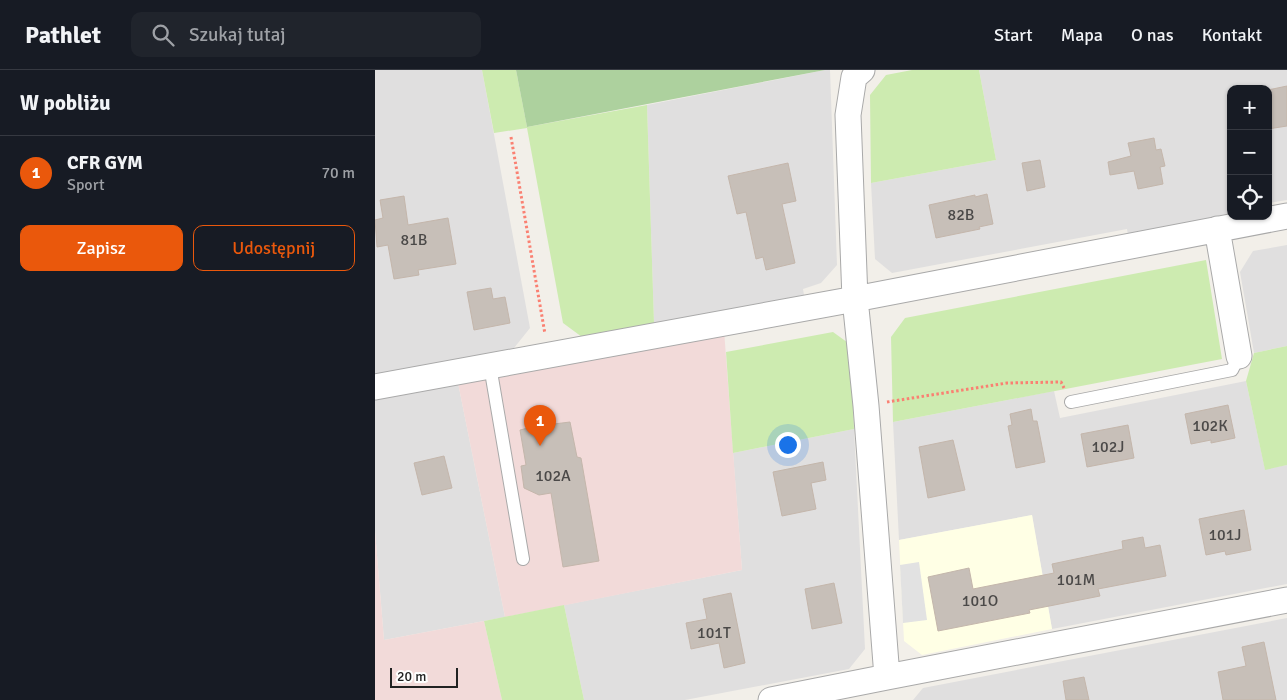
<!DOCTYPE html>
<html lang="pl">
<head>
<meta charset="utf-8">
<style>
  body { margin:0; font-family:Signika,sans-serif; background:#20242c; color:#f1f3f6 }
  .controls { position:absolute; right:15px; top:15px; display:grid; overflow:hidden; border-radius:10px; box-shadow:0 1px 4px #0004 }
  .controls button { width:45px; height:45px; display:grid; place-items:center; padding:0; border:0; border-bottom:1px solid #363941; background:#171b24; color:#f1f3f6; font:25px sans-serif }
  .scale { position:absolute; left:15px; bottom:12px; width:68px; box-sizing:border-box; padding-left:5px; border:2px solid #222; border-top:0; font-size:14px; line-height:18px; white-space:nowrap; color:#222; -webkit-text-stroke:4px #fff; paint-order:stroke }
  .you { position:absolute; left:412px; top:374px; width:18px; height:18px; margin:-12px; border:4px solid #fff; border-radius:50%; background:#1a73e8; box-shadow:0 0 0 8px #1a73e833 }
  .badge { display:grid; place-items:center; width:32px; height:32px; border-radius:50%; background:#ea580c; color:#fff; font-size:16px; font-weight:700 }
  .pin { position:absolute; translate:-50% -41px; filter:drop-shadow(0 1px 2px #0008) }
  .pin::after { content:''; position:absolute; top:26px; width:18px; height:15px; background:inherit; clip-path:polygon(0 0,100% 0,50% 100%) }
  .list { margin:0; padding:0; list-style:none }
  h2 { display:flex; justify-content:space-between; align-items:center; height:65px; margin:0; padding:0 20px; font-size:21px }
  h2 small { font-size:16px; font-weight:400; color:#9ea1a6 }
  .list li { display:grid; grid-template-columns:32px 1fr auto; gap:15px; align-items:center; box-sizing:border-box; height:75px; padding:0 20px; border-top:1px solid #363941 }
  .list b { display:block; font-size:19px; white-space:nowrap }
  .list p { margin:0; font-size:16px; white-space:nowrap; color:#9ea1a6 }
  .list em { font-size:16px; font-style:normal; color:#9ea1a6 }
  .actions { display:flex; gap:10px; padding:15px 20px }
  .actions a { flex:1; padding:11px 0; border:1px solid #ea580c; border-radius:10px; text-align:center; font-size:18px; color:#ea580c }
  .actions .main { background:#ea580c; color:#fff }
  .icon { flex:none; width:28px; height:28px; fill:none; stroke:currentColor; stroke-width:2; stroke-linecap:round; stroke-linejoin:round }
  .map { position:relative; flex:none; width:912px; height:630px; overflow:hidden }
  header { display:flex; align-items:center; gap:30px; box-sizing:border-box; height:70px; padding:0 25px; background:#171b24; border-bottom:1px solid #363941 }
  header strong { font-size:24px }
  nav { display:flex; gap:28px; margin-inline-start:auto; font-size:18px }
  .search { width:350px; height:45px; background:#20242c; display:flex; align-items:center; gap:12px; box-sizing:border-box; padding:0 18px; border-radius:10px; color:#9ea1a6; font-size:19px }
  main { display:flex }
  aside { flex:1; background:#171b24 }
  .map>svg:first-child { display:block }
</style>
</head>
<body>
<header>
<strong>Pathlet</strong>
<div class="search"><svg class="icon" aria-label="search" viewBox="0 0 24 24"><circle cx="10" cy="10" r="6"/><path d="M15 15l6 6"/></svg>Szukaj tutaj</div>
<nav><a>Start</a><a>Mapa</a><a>O nas</a><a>Kontakt</a></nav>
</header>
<main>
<aside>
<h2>W pobliżu<small></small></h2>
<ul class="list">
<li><span class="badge">1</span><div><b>CFR GYM</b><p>Sport</p></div><em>70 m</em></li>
</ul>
<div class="actions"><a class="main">Zapisz</a><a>Udostępnij</a></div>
</aside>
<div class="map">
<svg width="912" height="630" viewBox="0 0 912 630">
  <rect width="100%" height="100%" fill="#f2efe9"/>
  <path fill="#e0dfdf" d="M0 0H107L155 258 139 278 0 305Z
    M450 0H455L462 195 446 213 428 219 429 225 279 253 272 35Z
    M604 0H912V130L893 133V19H856V146L753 165 752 159 517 203 500 189 496 113 621 90Z
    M912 175V276L879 283 865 202 878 181Z
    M871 311 890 399 912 395V514L677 559 657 445 524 470 518 352 679 321 685 348Z
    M83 313 130 547 9 570 0 461V328Z
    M479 359 490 579 474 599 310 630H209L189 535 367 500 358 383Z
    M912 548V630H538L548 618Z"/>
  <path fill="#f2dad9" d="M349 260 367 500 130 547 83 313Z
    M0 461 9 570 109 551 127 630H0Z"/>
  <path fill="#ffffe5" d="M657 445 677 559 547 585 529 571 524 470Z"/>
  <path fill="#cdebb0" d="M107 0H141L152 57 272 35 279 253 207 267 188 253 152 58 119 63Z
    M537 0H604L621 90 496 113 495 25 511 5Z
    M831 190 847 289 518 352 516 267 530 248Z
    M458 262 476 275 479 359 358 383 351 282Z
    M912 276V395L890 400 871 311 879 283Z
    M189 535 209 630H127L109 551Z"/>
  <path fill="#add19e" d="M141 0H450L152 57Z"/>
  <path fill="#e2e2e2" d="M544 492 552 550 528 553 525 495Z"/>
  <path fill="#c7bfb8" stroke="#c4b6ab" d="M912 16V56L893 59V20Z
    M779 68 781 80 786 79 790 96 785 97 788 114 763 119 759 101 735 105 733 92 756 86 753 73Z
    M665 90 670 117 652 121 647 93Z
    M413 93 421 131 407 134 420 193 391 200 388 187 381 189 371 142 362 144 353 106Z
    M612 124 618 154 604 157 605 159 561 168 554 135 600 125V127Z
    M29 126 33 155 73 148 81 194 43 200 44 205 19 209 13 175 2 177 0 150 8 148 5 130Z
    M116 218 118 229 130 227 135 253 99 260 92 222Z
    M853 335 860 368 836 373V370L816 374 810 344Z
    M656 339 658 351H662L670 392 641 398 633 356 637 355 635 344Z
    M178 347 179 354 195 352 202 387 206 388 224 491 188 497 176 423 164 425 149 418 146 396 151 395 145 360 161 356 160 350Z
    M753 355 759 388 712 397 706 364Z
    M578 370 590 420 553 428 544 377Z
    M69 386 77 418 47 425 39 393Z
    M448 392 451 410 436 413 441 439 407 446 398 402Z
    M869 440 876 480 851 485 850 481 831 485 824 449Z
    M768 467 770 478 785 475 791 506 723 519 725 526 654 540 655 543 563 561 553 507 594 498 598 519 679 503 677 494 748 479 747 471Z
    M459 513 467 553 437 559 430 519Z
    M356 523 370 593 349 598 344 573 316 579 311 553 332 549 328 529Z
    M889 572 901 630H848L843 602 871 596 867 577Z
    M709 607 714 630H691L688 611Z"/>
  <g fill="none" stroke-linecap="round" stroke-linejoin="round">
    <g stroke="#a9a9a9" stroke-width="14">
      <path id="service" d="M115 296 148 489
        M696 332 857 300 864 286"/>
    </g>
    <g stroke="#a9a9a9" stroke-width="27">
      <path id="minor" d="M487 0 479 7 473 45 480 229 491 336 512 607 912 530
        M842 159 864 286
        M0 317 480 229 912 146
        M396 630 512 607"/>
    </g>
    <path stroke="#fa8072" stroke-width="3" stroke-dasharray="2.5 2.5" stroke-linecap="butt" d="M136 67 170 264
      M512 332 632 313 686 312 689 318"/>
    <use href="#service" stroke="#fff" stroke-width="12"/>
    <use href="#minor" stroke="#fff" stroke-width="25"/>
  </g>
  <g text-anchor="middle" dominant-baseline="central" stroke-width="5" stroke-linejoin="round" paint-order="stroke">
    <g font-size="16" fill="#4b4948">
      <text x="586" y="145">82B</text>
      <text x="39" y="170">81B</text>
      <text x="835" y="356">102K</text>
      <text x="733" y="377">102J</text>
      <text x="178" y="406">102A</text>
      <text x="850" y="465">101J</text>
      <text x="701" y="510">101M</text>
      <text x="605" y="531">101O</text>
      <text x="339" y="563">101T</text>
    </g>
  </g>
</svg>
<div class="controls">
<button>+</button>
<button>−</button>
<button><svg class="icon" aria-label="locate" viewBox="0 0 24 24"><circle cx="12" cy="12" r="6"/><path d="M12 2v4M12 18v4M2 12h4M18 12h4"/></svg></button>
</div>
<div class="scale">20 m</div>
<div class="you"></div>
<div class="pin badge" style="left:165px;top:376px">1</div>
</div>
</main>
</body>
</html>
